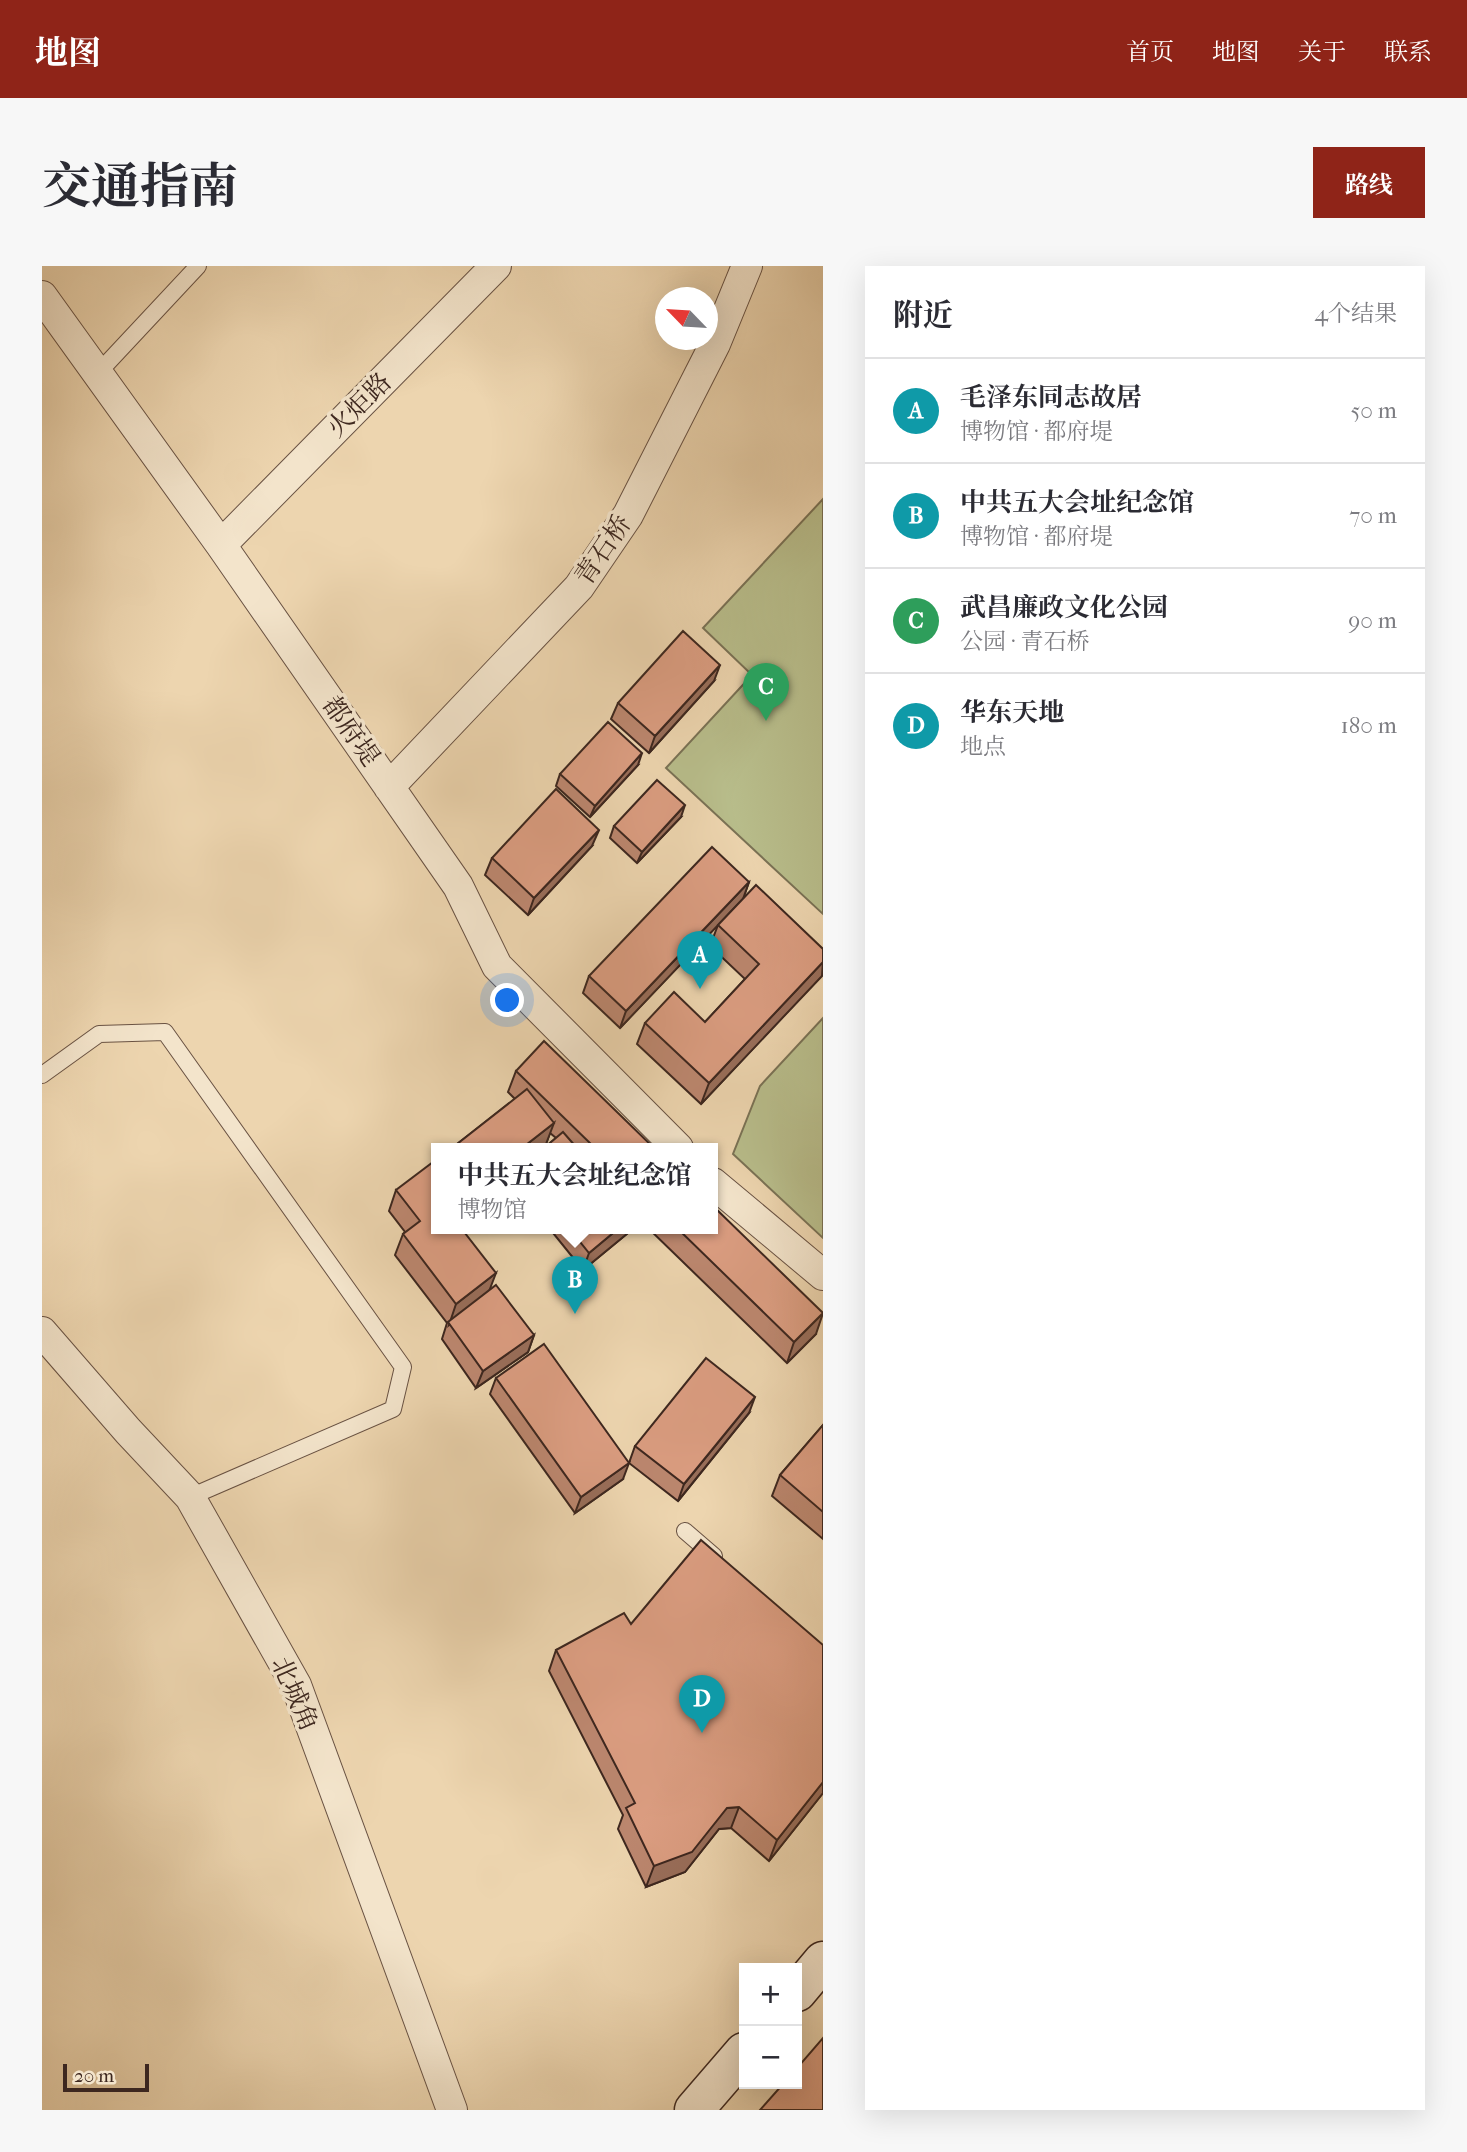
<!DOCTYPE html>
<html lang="zh">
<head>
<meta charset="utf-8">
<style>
  body { margin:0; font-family:"IM FELL French Canon","Noto Serif SC",serif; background:#f7f7f7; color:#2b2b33 }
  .controls { position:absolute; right:21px; bottom:21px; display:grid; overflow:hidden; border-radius:0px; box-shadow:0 7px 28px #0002 }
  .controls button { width:63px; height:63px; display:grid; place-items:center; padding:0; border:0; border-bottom:2px solid #e1e1e2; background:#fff; color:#2b2b33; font:35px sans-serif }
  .compass { position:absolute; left:613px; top:21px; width:63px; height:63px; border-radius:50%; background:#fff; box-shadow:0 7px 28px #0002; rotate:295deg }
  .scale { position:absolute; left:21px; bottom:18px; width:86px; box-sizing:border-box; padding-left:7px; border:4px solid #3d271f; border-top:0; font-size:19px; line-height:24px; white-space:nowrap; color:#3d271f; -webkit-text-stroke:5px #f3e4cb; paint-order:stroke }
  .you { position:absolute; left:466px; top:735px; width:24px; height:24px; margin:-18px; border:5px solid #fff; border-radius:50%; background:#1a73e8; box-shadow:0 0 0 10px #1a73e833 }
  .badge { display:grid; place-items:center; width:46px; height:46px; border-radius:50%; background:#8f2418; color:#fff; font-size:23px; font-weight:700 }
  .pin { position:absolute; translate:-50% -58px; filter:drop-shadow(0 2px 4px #0008) }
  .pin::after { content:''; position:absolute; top:37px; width:24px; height:21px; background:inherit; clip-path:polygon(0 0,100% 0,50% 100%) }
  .popup { position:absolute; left:389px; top:877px; width:287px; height:91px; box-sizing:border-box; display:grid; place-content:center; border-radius:0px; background:#fff; filter:drop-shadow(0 2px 5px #0005); font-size:23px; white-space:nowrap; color:#7c7c81 }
  .popup b { font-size:26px; color:#2b2b33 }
  .popup::after { content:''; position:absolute; left:50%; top:100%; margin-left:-14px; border:14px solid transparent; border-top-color:#fff }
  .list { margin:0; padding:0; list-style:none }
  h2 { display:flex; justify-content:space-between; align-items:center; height:91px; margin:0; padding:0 28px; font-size:30px }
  h2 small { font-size:23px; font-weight:400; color:#7c7c81 }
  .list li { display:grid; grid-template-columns:46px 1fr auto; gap:21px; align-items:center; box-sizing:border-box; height:105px; padding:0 28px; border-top:2px solid #e1e1e2 }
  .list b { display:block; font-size:26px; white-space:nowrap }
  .list p { margin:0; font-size:23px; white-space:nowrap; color:#7c7c81 }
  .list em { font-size:23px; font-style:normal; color:#7c7c81 }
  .map { position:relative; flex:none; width:781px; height:1844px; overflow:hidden; border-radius:0px }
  header { display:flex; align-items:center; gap:42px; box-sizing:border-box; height:98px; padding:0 35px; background:#8f2418; color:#fff }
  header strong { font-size:33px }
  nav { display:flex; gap:38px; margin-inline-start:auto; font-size:24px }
  .intro { display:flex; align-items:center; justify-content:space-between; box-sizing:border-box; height:168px; padding:0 42px }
  h1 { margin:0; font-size:49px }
  .button { padding:18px 32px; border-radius:0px; background:#8f2418; color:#fff; font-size:24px; font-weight:700 }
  main { display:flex; gap:42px; padding:0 42px }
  aside { flex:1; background:#fff; border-radius:0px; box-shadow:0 7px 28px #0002 }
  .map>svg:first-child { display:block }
</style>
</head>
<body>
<header>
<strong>地图</strong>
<nav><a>首页</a><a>地图</a><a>关于</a><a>联系</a></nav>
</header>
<div class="intro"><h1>交通指南</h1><a class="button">路线</a></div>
<main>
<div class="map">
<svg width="781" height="1844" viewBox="0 0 781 1844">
  <rect width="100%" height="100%" fill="#edd5af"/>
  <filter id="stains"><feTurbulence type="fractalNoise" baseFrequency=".00286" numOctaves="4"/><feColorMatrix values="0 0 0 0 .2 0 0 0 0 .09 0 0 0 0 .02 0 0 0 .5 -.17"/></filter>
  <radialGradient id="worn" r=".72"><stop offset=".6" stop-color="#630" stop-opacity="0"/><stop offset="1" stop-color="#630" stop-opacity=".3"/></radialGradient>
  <path fill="#b8bd8b" stroke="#7a7255" stroke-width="2" d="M781 233V648L624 502 710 409 661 362Z
    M781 752V972L691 888 718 820Z"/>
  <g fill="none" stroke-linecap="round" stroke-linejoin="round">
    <g stroke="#695243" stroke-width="18">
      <path id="lane" d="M56 107 156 0
        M0 809 57 768 123 766 361 1101 351 1143 148 1231
        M643 1265 672 1290"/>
    </g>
    <g stroke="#695243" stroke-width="32">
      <path id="street" d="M0 30 179 279 416 620 455 700 636 882
        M179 279 454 0
        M347 521 537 321 586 249 673 78 705 0
        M671 917 781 1009
        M0 1066 86 1165 148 1231 254 1419 410 1844"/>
    </g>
    <g stroke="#3d271f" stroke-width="41">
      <path id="secondary" d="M755 1726 781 1695
        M652 1844 702 1786"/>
    </g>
    <use href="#lane" stroke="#f3e4cb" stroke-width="16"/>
    <use href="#street" stroke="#f3e4cb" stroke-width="30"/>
    <use href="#secondary" stroke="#f3e4cb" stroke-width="38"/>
  </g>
  <path fill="#bc876f" stroke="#3d271f" stroke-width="2" d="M672 415 607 487 569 453 576 437Z
    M596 499 548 551 514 520 518 508Z
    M639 551 595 597 568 572 572 560Z
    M550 580 486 649 443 609 450 592Z
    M707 616 701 633 781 683V708L659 838 595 778 603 757 663 756 703 713 668 680 676 659 681 653 578 762 541 727 547 710Z
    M474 805 612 882H502L514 872 508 867 504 878 500 882H410L473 833 466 826Z
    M354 924 395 962 448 1025 492 1069 486 1086 434 1122 400 1073 405 1057 353 989 361 968 363 966 347 945Z
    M507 962H587L586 967 541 1004Z
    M606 962H671L774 1068 745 1097Z
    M454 1112 581 1213 533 1247 448 1128Z
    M707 1147 636 1235 587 1197 593 1180Z
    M781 1159V1273L730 1230 738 1209Z
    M589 1358 781 1379V1527L727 1595 689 1562 677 1563 643 1606 604 1621 576 1563 581 1549 507 1405 514 1384Z"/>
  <path fill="#996e5a" stroke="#3d271f" stroke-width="2" d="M678 399 672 415 607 487 613 470Z
    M600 487 596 499 548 551 553 540Z
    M643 539 639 551 595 597 600 586Z
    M557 564 550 580 486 649 492 632Z
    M707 616 701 633 578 762 584 745Z
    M781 696 780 710 659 838 667 817Z
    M512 857 504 878 500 882H480Z
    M577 962H587L586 967 541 1004 547 987Z
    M454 1007 446 1028 407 1059 414 1038Z
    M781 1047 774 1068 745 1097 752 1076Z
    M492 1069 486 1086 434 1122 441 1105Z
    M713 1131 707 1147 636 1235 642 1218Z
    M587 1197 581 1213 533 1247 539 1231Z
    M781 1516V1527L727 1595 735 1574Z
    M697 1541 689 1562 677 1563 643 1606 604 1621 612 1600 685 1542Z"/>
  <path fill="#db9d81" stroke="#3d271f" stroke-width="2" d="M641 365 678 399 613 470 576 437Z
    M566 456 600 487 553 540 518 508Z
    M615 514 643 539 600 586 572 560Z
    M514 523 557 564 492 632 450 592Z
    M670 581 707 616 584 745 547 710Z
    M714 619 781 683V696L667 817 603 757 632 726 663 756 717 698 676 659Z
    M502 775 612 882H553L474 805Z
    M485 823 512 857 480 882H410Z
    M521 866 535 882H502Z
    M395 893V962H419L454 1007 414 1038 361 968 378 955 354 924Z
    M671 940 781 1047 752 1076 635 962H671Z
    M527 962H577L547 987Z
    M454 1019 492 1069 441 1105 406 1056Z
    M502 1078 587 1197 539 1231 454 1112Z
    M664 1092 713 1131 642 1218 593 1180Z
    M781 1159V1246L738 1209Z
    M659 1274 781 1379V1516L735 1574 697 1541 685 1542 650 1586 612 1600 584 1542 593 1537 514 1384 582 1347 589 1358Z
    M781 1772V1844H718L741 1818H755V1802Z"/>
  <g text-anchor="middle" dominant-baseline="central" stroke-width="7" stroke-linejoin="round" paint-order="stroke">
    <g font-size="26" fill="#3d271f" stroke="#f3e4cb">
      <text transform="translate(317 139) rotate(-45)">火炬路</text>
      <text transform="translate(561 284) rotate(-56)">青石桥</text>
      <text transform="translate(309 465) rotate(55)">都府堤</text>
      <text transform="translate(253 1428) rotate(66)">北城角</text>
    </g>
  </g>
  <rect width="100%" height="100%" filter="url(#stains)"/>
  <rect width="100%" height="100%" fill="url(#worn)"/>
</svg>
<div class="controls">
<button>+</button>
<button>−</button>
</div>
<svg class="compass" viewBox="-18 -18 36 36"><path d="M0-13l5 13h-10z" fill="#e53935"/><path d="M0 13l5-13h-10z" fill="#7c7c81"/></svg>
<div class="scale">20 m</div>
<div class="you"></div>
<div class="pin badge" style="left:658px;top:723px;background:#0f9aa8">A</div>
<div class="pin badge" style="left:533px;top:1048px;background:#0f9aa8">B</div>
<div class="popup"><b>中共五大会址纪念馆</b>博物馆</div>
<div class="pin badge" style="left:724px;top:455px;background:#2e9e5b">C</div>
<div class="pin badge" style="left:660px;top:1467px;background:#0f9aa8">D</div>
</div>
<aside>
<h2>附近<small>4个结果</small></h2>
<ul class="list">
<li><span class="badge" style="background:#0f9aa8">A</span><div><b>毛泽东同志故居</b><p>博物馆 · 都府堤</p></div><em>50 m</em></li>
<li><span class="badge" style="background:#0f9aa8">B</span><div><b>中共五大会址纪念馆</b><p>博物馆 · 都府堤</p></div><em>70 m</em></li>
<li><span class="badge" style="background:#2e9e5b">C</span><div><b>武昌廉政文化公园</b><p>公园 · 青石桥</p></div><em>90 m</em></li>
<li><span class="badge" style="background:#0f9aa8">D</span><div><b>华东天地</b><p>地点</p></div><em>180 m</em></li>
</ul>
</aside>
</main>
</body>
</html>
